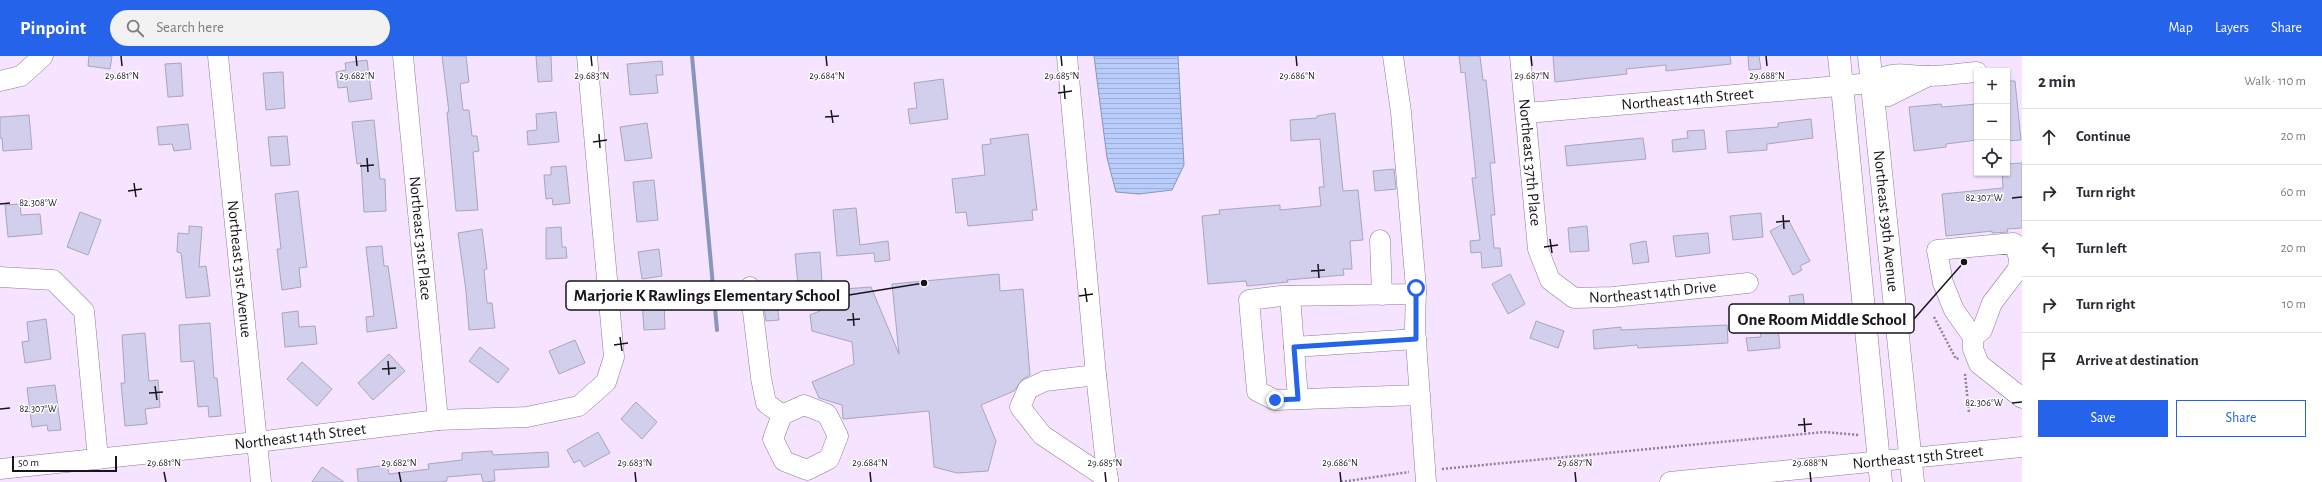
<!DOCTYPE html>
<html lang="en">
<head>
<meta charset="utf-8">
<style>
  body { margin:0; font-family:"Alegreya Sans",sans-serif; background:#f2f2f3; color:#2b2b33 }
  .controls { position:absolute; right:12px; top:12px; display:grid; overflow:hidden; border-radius:0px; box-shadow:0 1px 3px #0004 }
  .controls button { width:36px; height:36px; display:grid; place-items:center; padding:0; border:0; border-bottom:1px solid #e1e1e2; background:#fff; color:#2b2b33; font:20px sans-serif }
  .scale { position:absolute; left:12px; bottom:10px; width:105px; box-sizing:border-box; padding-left:4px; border:2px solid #19131c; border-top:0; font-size:11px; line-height:14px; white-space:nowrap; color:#19131c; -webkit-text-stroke:3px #fff; paint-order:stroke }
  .stop { position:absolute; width:12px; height:12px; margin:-9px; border:3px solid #2563eb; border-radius:50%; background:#fff }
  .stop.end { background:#2563eb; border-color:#fff; box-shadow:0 1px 4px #0008 }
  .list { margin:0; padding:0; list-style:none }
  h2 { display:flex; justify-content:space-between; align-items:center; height:52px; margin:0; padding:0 16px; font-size:17px }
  h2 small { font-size:13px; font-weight:400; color:#7c7c81 }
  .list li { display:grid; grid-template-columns:26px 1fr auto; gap:12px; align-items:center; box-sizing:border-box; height:56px; padding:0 16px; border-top:1px solid #e1e1e2 }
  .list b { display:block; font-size:15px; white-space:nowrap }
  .list em { font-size:13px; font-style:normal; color:#7c7c81 }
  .actions { display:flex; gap:8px; padding:12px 16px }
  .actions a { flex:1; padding:9px 0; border:1px solid #2563eb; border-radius:0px; text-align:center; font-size:14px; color:#2563eb }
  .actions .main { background:#2563eb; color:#fff }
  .icon { flex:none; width:22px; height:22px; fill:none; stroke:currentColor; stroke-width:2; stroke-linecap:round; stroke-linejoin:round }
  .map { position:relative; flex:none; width:2022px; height:426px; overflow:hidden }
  header { display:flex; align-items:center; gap:24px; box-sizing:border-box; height:56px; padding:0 20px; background:#2563eb; color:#fff }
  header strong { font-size:19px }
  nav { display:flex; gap:22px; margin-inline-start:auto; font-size:14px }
  .search { width:280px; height:36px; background:#f2f2f3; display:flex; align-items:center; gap:10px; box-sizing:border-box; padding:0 14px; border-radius:22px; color:#7c7c81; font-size:15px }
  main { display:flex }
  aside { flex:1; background:#fff }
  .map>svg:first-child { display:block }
</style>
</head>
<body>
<header>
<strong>Pinpoint</strong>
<div class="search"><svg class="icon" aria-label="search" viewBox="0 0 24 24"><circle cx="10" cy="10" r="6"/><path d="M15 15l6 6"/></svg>Search here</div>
<nav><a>Map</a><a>Layers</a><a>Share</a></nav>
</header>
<main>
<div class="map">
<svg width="2022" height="426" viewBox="0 0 2022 426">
  <defs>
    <pattern id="water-rules" width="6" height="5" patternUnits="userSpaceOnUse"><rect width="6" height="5" fill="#b9cdfc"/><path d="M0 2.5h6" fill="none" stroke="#9eafd7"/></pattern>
  </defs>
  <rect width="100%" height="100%" fill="#f5e3ff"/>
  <path fill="url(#water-rules)" stroke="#8995b9" d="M1094 0H1178L1184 109 1172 134 1139 138 1116 136 1107 102Z"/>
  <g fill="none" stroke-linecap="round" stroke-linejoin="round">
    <path stroke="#8995b9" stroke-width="4" d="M692 0 717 274"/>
  </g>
  <path fill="#d2cfed" stroke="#a7a5c1" d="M89 0H112L110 13 88 10Z
    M442 0H466L469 26 460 28 463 54H469L472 80H477L479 95 473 96 478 154 456 155 447 56H449Z
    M536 0H551L552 25 538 26Z
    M1459 0H1480L1483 24H1486L1495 107H1490L1495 159H1491L1494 192H1500L1502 210 1482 212 1481 196 1471 197 1470 185 1480 184 1472 122H1476L1465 16 1461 17Z
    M1553 0H1730L1731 8 1666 15V9L1626 13 1627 18 1555 26Z
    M1748 0H1759L1761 13 1749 14Z
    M367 4 372 43 349 46 347 31 338 32 336 16 346 14 345 7Z
    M662 5 663 19H656L658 37 630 39 627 8Z
    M181 7 183 40 168 41 165 8Z
    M283 16 285 52 266 54 263 17Z
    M943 23 948 63 910 68 908 53 917 52 914 27Z
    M2007 25H2015L2021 84 2007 85Z
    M1941 48 1942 51 1977 48V84L1946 88V91L1914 95 1909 51Z
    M556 56 559 86 528 89 527 75 537 74 536 58Z
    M1335 57 1343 135 1358 134 1363 184 1350 185 1352 213H1343L1344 219 1287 224 1288 226 1247 230 1246 225 1208 228 1202 160 1220 158 1219 154 1280 149V154L1321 150 1319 131H1324L1320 83 1291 85 1290 64 1317 62V60Z
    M29 59 32 93 3 95 2 82H0V61Z
    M1811 63 1813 82 1767 88V94L1728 97 1726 75 1778 71V67Z
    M374 64 380 123H385L386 155 364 156 361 107 357 108 352 66Z
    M647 67 652 102 625 105 620 71Z
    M188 68 191 93 174 95 172 88 159 89 157 71Z
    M1704 74 1706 93 1673 96 1672 84 1688 82 1687 75Z
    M1028 78 1037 154H1032L1033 164 968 170 966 156 956 157 952 123 985 119 982 89 991 88 990 83Z
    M287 80 290 109 271 110 268 81Z
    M1643 82 1646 103 1567 110 1565 90Z
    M2022 107V172L2007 173 2008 176 1992 177V175L1946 180 1942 138 2003 132 2002 117H2007V108Z
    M566 110 570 147 553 149 552 142 546 143 544 119H551V111Z
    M1394 113 1396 133 1375 135 1373 115Z
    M654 124 658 164 637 166 633 126Z
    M298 135 307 211 299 212 301 231 282 234 277 193H281L275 138Z
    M20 148 21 159 40 158 42 178 8 181 5 149Z
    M856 152 860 189 888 185 890 204 875 206 874 197 837 200 833 154Z
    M80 156 101 164 88 199 67 191Z
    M1761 157 1763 181 1733 184 1730 160Z
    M1789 165 1810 205 1800 210 1802 214 1793 219 1770 175Z
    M189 170 202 171 199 211 206 210 210 240 186 242 181 197 177 196 178 177 189 178Z
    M1587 170 1589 195 1570 196 1568 172Z
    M561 171 562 191H566L567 202 546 203V172Z
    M482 173 487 213 484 214 487 247H492L495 272 469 274 466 235 458 177Z
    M1708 177 1710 197 1676 201 1673 180Z
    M1646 185 1649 206 1633 208 1630 188Z
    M382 190 384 210H388L397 272 367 276 366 261 374 260 366 191Z
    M659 193 662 220 642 223 638 196Z
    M820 196 822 226 798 228 795 198Z
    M999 218 1000 235 1023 233 1030 319 1023 323 1014 335 981 349 996 385 988 415 957 417 934 411 929 355 843 363 842 349 819 342 812 326 854 308 852 286 812 275 810 259 832 250 830 234 871 231 899 298 892 228Z
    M1510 218 1525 248 1508 258 1492 228Z
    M776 237 779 264 766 265 762 239Z
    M1803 238 1806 263 1792 265 1789 240Z
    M664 243 665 273 644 274 642 245Z
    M298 255 299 271 315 270 317 288 285 291 282 257Z
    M46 263 51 303 25 307 22 286 29 285 27 266Z
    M1536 265 1564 275 1558 292 1530 282Z
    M210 267 214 322H217L221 360 209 361 208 350 198 351 194 305 181 306 179 269Z
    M1727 269 1728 287 1638 292 1637 289 1594 293 1593 274 1621 271V274Z
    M1778 272 1780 292 1748 295 1746 282 1761 281 1760 274Z
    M145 277 149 325 158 324 160 351 145 353 147 368 125 370 121 327H125L122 279Z
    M575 284 585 307 559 318 549 295Z
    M480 291 509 313 498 327 469 305Z
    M389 298 405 315 373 344 358 327Z
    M302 306 332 333 317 350 287 323Z
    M55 329 61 374 48 375 47 369 32 371 27 332Z
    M636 346 657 366 642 383 621 363Z
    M598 376 610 397 584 411 580 404 574 407 567 394Z
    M492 395 493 399 548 396 549 411 494 414 495 425 483 426 481 418 447 421V425L440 426H358L357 413 387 409 389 418 429 413 428 408 462 404V397Z
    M322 411 344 426H312Z"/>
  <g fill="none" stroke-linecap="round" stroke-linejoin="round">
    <g stroke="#8c7c95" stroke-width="21">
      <g id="minor">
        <path id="s1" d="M218 0 261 426"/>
        <path id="s2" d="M403 0 438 364"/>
        <path d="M1067 0 1096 319 1108 426"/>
        <path d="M1393 0 1401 56 1416 232 1415 272 1426 426"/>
        <path id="s3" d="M1520 0 1538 193 1550 224 1574 242 1613 241 1748 227"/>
        <path d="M0 25 21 20 43 0"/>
        <path d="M1872 27 1888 40 1928 20"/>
        <path id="s4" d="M1527 57 1872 27C1898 12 1904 21 1930 20 1945 20 1961 17 1977 16"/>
        <path d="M1380 184 1382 239"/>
        <path d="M0 221 53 224 84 255 98 403"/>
        <path d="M750 231 761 322 766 347 782 359"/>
        <path d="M1416 238 1281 240 1249 244 1257 335 1275 344 1420 339"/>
        <path d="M1290 240 1298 343"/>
        <path d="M1973 281 1982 274 1992 247 2018 213 2019 202 2014 187 1937 194 1943 227 1954 254 1973 281V293L1979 308 2022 342"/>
        <path d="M1294 291 1416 283"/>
        <path d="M1096 319 1045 325 1028 333 1020 351 1042 379 1108 423"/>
        <path d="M804 349 827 358 838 380 829 403 807 414 784 405 773 383 782 359Z"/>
        <path id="s5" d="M0 413 257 386 438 364 527 361 579 350 606 326 614 301 587 0"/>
        <path id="s6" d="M1670 426 2022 391"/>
      </g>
    </g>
    <g stroke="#8c7c95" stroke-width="23">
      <g id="major">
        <path d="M1839 0 1881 426"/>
        <path id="s7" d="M1869 0 1913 426"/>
      </g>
    </g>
    <path stroke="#8e8194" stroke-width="2.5" stroke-dasharray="2 2" stroke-linecap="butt" d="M1934 261 1956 303 1959 302
      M1965 318 1969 357
      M1442 413 1824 376 1859 379
      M1341 426 1409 416"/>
    <use href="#minor" stroke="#fff" stroke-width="20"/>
    <use href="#major" stroke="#fff" stroke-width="22"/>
  </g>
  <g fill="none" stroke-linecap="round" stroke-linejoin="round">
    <path stroke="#2563eb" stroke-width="5" d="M1275 344 1298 343 1294 291 1416 283V232"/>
  </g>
  <path fill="none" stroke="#19131c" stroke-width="1.5" d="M121 0 122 10M356 0 357 10M591 0 592 10M826 0 827 10M1061 0 1062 10M1296 0 1297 10M1531 0 1532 10M1766 0 1767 10M1064 29 1065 43M1058 37 1072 35M831 54 833 67M825 61 839 60M599 78 600 92M593 86 607 84M367 102 368 116M360 110 374 109M134 127 136 141M128 135 142 133M2012 142 2022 141M0 148 10 147M1783 159 1784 173M1776 166 1790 165M1550 183 1552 197M1544 191 1558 189M1318 208 1319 222M1311 215 1325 214M1085 232 1087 246M1079 240 1093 238M853 257 854 270M847 264 860 263M620 281 622 295M614 289 628 287M388 305 389 319M382 313 396 312M155 330 157 344M149 337 163 336M2012 347 2022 346M0 353 10 352M1804 362 1805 376M1798 369 1812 368M164 416 166 426M399 416 401 426M635 416 636 426M870 416 871 426M1105 416 1106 426M1340 416 1341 426M1575 416 1576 426M1810 416 1811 426"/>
  <g text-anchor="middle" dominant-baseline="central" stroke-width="3" stroke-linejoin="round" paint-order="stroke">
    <g font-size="16" fill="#19131c" stroke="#fff">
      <text stroke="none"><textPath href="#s4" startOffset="161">Northeast 14th Street</textPath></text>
      <text stroke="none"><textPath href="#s3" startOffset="107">Northeast 37th Place</textPath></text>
      <text stroke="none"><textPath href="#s7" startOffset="166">Northeast 39th Avenue</textPath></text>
      <text stroke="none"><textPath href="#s2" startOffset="183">Northeast 31st Place</textPath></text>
      <text stroke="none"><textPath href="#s1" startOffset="214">Northeast 31st Avenue</textPath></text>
      <text stroke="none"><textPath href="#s3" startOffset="336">Northeast 14th Drive</textPath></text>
      <text stroke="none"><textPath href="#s5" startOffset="302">Northeast 14th Street</textPath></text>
      <text stroke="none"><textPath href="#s6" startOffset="249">Northeast 15th Street</textPath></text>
    </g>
  </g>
  <g font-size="10" text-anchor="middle" fill="#19131c" stroke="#fff" stroke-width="3" stroke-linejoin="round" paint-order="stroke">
    <text x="122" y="23">29.681°N</text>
    <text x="357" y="23">29.682°N</text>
    <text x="592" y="23">29.683°N</text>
    <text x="827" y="23">29.684°N</text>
    <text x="1062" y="23">29.685°N</text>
    <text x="1297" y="23">29.686°N</text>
    <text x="1532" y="23">29.687°N</text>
    <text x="1767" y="23">29.688°N</text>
    <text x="1984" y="145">82.307°W</text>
    <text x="38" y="150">82.308°W</text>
    <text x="1984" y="350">82.306°W</text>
    <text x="38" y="356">82.307°W</text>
    <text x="164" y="410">29.681°N</text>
    <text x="399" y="410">29.682°N</text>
    <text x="635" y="410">29.683°N</text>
    <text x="870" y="410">29.684°N</text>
    <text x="1105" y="410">29.685°N</text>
    <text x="1340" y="410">29.686°N</text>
    <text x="1575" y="410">29.687°N</text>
    <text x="1810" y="410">29.688°N</text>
  </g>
  <path fill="none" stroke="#19131c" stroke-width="1.5" d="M924 227L849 239M1964 206L1914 263"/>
  <g fill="#19131c" stroke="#fff" stroke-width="1.5">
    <circle cx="924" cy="227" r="4"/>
    <circle cx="1964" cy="206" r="4"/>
  </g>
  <g fill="#fff" stroke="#19131c" stroke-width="1.5">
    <rect x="566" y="225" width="283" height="29" rx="4"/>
    <rect x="1729" y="248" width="185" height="29" rx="4"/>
  </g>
  <g font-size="17" text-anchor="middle" font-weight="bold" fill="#19131c">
    <text x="707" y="245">Marjorie K Rawlings Elementary School</text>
    <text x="1822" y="269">One Room Middle School</text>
  </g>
</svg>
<div class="controls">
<button>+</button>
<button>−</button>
<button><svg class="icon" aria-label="locate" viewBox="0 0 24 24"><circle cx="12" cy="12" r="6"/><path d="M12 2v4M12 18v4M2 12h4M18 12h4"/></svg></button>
</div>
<div class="scale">50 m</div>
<div class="stop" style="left:1416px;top:232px"></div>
<div class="stop end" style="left:1275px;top:344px"></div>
</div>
<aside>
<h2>2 min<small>Walk · 110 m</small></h2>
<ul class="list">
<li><svg class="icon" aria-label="ahead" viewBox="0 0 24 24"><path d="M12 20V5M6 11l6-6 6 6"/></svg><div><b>Continue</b></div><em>20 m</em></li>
<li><svg class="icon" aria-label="right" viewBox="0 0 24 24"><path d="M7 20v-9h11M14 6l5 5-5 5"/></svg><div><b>Turn right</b></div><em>60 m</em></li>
<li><svg class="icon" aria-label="left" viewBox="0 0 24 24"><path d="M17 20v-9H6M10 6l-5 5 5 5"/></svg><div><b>Turn left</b></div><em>20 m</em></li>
<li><svg class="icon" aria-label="right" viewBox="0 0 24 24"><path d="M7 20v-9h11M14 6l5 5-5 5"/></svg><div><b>Turn right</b></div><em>10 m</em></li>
<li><svg class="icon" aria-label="arrive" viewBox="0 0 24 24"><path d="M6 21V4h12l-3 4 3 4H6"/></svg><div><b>Arrive at destination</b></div></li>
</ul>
<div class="actions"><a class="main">Save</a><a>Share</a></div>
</aside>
</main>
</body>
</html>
